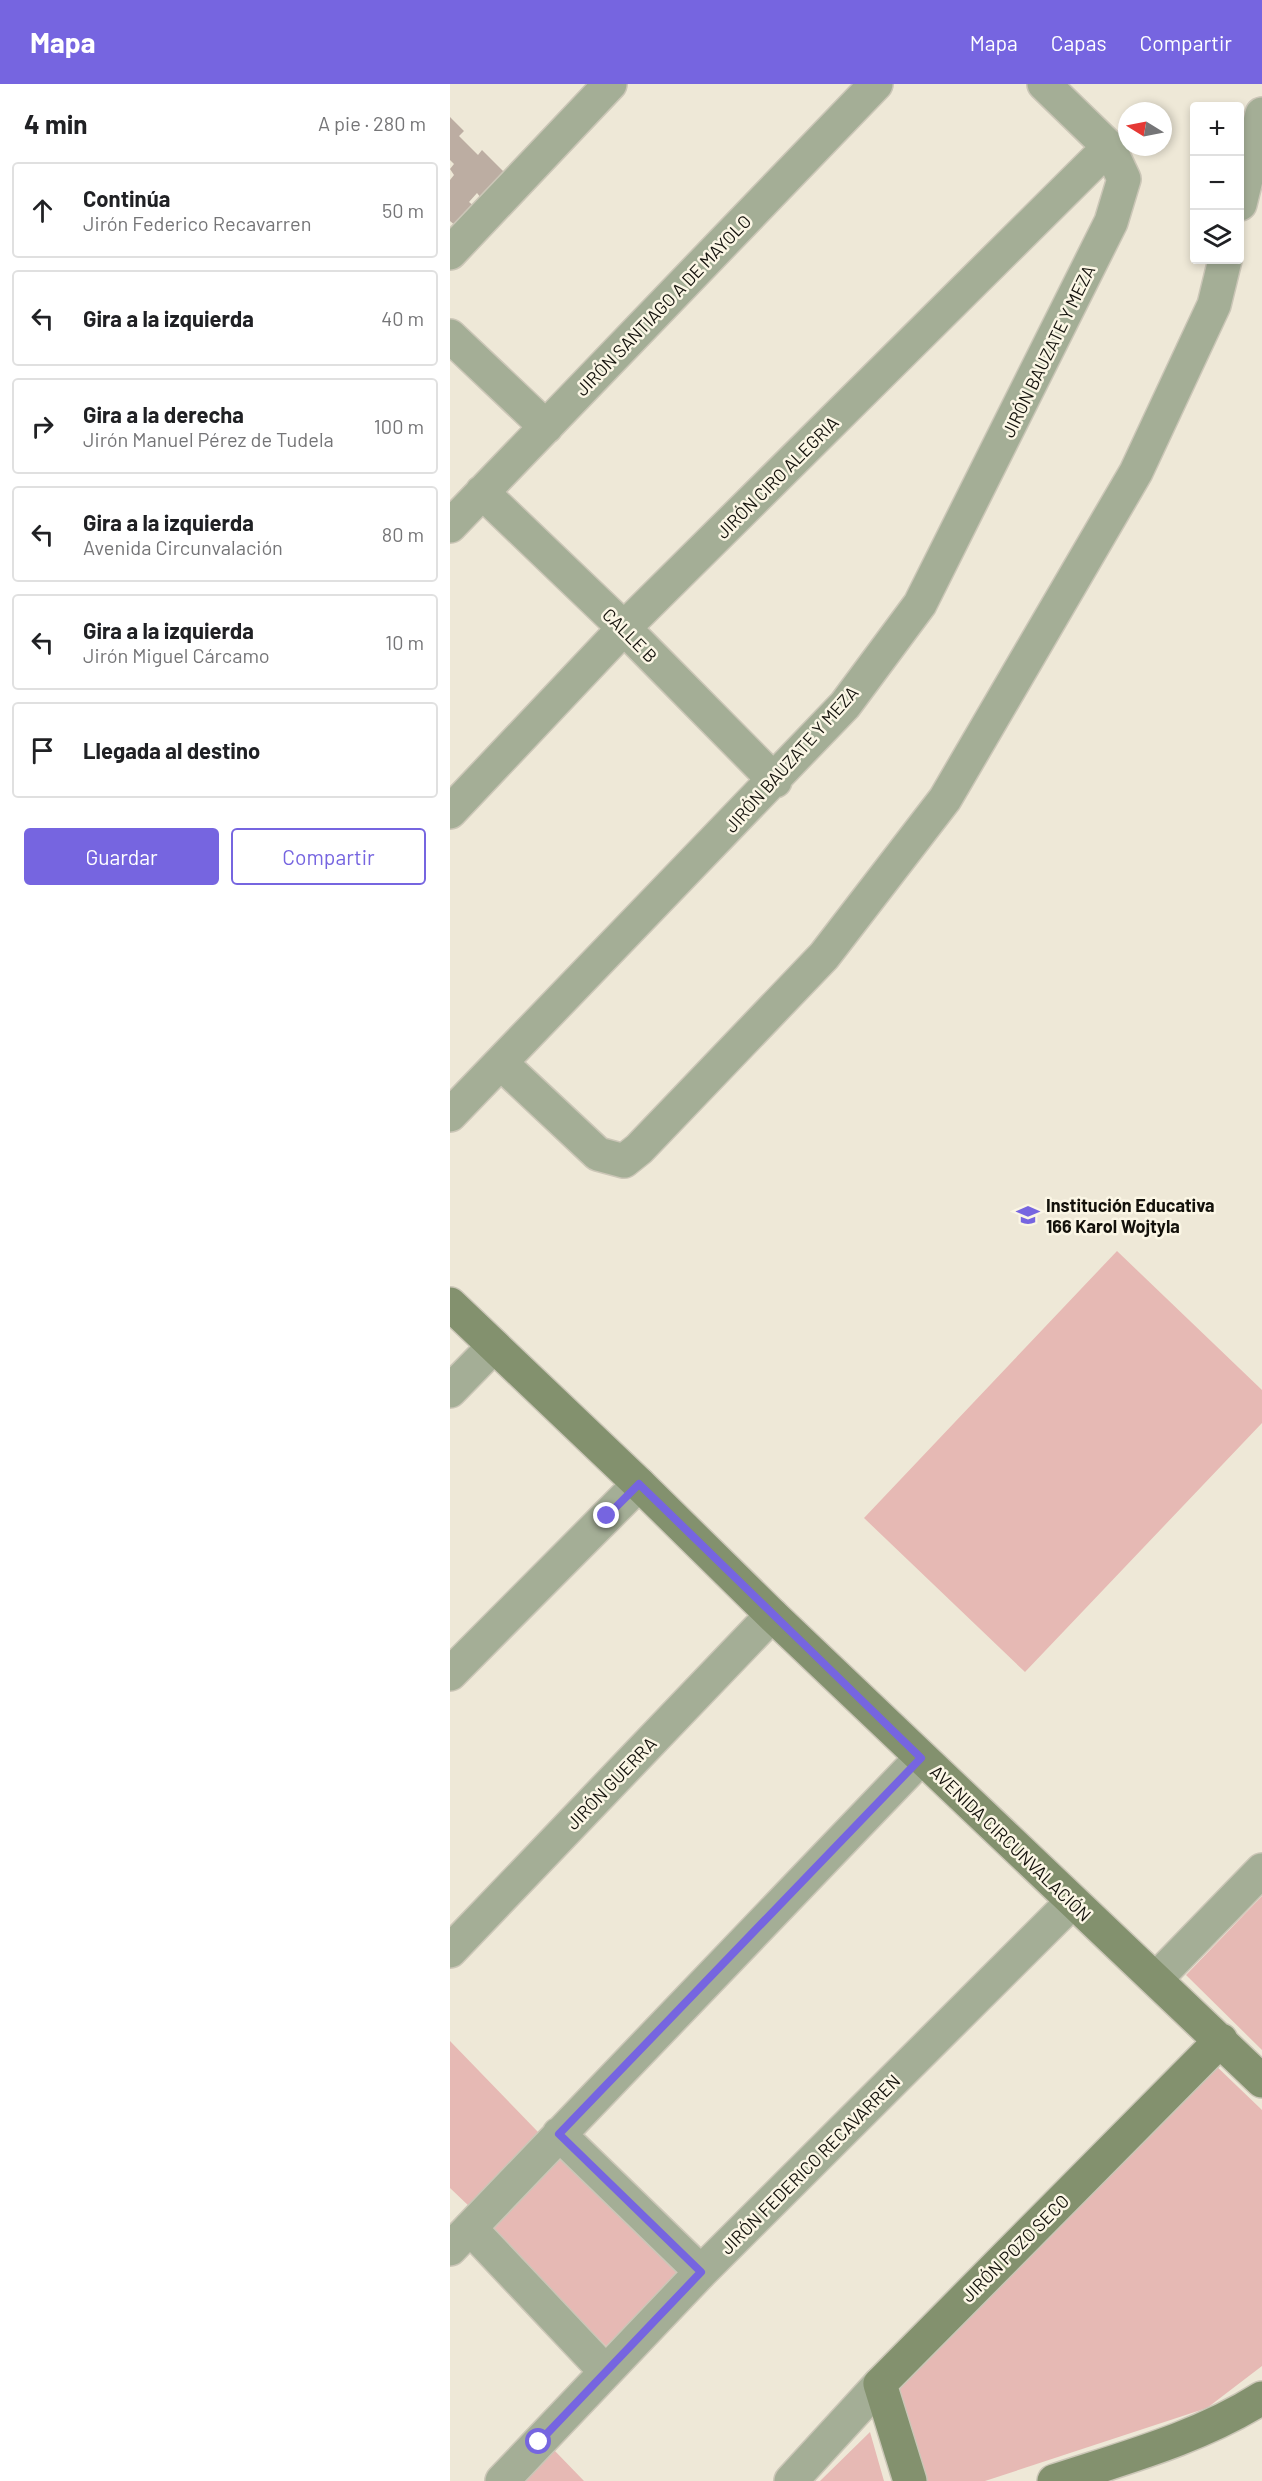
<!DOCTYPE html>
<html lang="es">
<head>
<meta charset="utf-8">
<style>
  body { margin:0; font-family:Barlow,sans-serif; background:#f6f6f6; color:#202124 }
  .controls { position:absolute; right:18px; top:18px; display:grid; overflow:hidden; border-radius:6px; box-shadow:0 3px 9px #0003 }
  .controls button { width:54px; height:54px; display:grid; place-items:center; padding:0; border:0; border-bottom:2px solid #e0e0e0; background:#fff; color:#202124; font:30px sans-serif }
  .compass { position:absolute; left:668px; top:18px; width:54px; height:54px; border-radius:50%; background:#fff; box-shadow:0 3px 9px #0003; rotate:280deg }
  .stop { position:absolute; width:18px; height:18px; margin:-14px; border:4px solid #7665e0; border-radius:50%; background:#fff }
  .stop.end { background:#7665e0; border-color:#fff; box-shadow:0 2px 6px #0008 }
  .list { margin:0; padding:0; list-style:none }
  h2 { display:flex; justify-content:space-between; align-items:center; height:78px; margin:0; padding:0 24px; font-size:26px }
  h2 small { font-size:20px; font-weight:400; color:#757577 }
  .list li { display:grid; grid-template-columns:39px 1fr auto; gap:18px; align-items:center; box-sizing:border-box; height:96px; margin:0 12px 12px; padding:0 12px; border:2px solid #e0e0e0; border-radius:6px }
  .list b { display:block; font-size:22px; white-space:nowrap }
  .list p { margin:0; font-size:20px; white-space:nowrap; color:#757577 }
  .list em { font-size:20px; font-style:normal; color:#757577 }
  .actions { display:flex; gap:12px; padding:18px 24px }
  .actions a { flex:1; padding:14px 0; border:2px solid #7665e0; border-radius:6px; text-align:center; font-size:21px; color:#7665e0 }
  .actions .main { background:#7665e0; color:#fff }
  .icon { flex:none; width:33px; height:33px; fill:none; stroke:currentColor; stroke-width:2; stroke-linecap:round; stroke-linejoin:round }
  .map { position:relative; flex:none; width:812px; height:2397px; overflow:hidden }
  header { display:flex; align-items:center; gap:36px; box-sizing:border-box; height:84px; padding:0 30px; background:#7665e0; color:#fff }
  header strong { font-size:28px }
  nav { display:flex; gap:33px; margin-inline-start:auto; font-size:21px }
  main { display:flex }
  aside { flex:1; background:#fff }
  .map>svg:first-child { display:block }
</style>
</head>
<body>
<header>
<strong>Mapa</strong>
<nav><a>Mapa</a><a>Capas</a><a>Compartir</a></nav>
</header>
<main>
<aside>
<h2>4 min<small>A pie · 280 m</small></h2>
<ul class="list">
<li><svg class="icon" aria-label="ahead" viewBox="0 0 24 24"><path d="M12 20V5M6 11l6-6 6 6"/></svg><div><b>Continúa</b><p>Jirón Federico Recavarren</p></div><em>50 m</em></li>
<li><svg class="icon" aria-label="left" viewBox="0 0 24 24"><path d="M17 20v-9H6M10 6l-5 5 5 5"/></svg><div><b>Gira a la izquierda</b></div><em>40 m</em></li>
<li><svg class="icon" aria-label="right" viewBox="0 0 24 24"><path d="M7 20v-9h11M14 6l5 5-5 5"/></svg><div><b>Gira a la derecha</b><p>Jirón Manuel Pérez de Tudela</p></div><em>100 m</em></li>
<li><svg class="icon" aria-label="left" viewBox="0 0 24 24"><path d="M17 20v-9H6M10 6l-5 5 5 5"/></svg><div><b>Gira a la izquierda</b><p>Avenida Circunvalación</p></div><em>80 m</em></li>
<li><svg class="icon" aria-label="left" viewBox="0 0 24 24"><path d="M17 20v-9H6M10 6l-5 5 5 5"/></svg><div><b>Gira a la izquierda</b><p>Jirón Miguel Cárcamo</p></div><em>10 m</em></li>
<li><svg class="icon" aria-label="arrive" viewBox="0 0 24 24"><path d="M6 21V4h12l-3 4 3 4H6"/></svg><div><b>Llegada al destino</b></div></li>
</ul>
<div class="actions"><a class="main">Guardar</a><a>Compartir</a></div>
</aside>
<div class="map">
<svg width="812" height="2397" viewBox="0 0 812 2397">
  <rect width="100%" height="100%" fill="#eee8d7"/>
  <path fill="#e6b9b4" d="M667 1167 812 1306V1339L575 1588 414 1434Z
    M812 1812V1966L736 1891Z
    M0 1957 89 2049 21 2124 0 2104Z
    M762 1978 812 2026V2282L757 2324 535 2397H470L447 2304Z
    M112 2063 235 2182 156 2262 37 2145Z
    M420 2348 434 2397H370Z
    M104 2366 134 2397H74Z"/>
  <path fill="#bcada2" d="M0 33 14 47 9 52 28 71 32 66 55 89 31 114 27 109 19 118 25 123 6 142 0 137V96L4 91 0 85 4 80 0 76Z"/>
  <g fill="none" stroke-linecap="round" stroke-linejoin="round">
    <g stroke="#cbc6b7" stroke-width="36">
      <path id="street" d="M790 120 812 30
        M0 169 160 0
        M0 252 96 343
        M32 408 174 544 325 697
        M0 442 426 0
        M0 728 174 544 659 63
        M52 980 148 1070 174 1077 189 1065 374 872 495 715 686 388 764 221 775 176
        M0 1031 395 621 470 520 661 138 674 95 659 63 594 0
        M0 1307 44 1262
        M0 1590 189 1400
        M0 1867 322 1531
        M706 1895 812 1786
        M109 2050 251 2188
        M20 2144 155 2287
        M0 2165 471 1674
        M52 2397 251 2188 622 1818
        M341 2397 430 2300"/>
    </g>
    <g stroke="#cbc6b7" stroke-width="36">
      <path id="secondary" d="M0 1220 189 1400 322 1531 812 1997
        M460 2397 430 2300 771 1956
        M604 2397C674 2374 749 2354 812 2314"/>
    </g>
    <use href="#street" stroke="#a4ae96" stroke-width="33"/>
    <use href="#secondary" stroke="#83916e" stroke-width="33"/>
  </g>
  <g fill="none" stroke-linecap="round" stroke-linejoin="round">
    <path stroke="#7665e0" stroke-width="8" d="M89 2358 251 2188 109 2050 471 1674 189 1400 157 1432"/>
  </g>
  <defs>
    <g id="school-bare" transform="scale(1.8)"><path d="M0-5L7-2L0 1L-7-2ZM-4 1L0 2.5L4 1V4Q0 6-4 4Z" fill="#7665e0" stroke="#fbf6e5" stroke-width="2.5" paint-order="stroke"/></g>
  </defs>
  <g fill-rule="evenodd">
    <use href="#school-bare" x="578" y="1131"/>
  </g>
  <g text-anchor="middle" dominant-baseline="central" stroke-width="5" stroke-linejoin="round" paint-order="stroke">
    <g font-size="18" fill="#14120c" stroke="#fbf6e5">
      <text transform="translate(213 221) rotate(-46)">JIRÓN SANTIAGO A DE MAYOLO</text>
      <text transform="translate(598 267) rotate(-64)">JIRÓN BAUZATE Y MEZA</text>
      <text transform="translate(327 393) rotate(-45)">JIRÓN CIRO ALEGRIA</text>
      <text transform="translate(180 551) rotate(45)">CALLE B</text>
      <text transform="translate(341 675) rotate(-48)">JIRÓN BAUZATE Y MEZA</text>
      <text transform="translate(161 1699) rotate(-46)">JIRÓN GUERRA</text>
      <text transform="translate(561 1759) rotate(44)">AVENIDA CIRCUNVALACIÓN</text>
      <text transform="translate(360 2080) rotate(-45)">JIRÓN FEDERICO RECAVARREN</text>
      <text transform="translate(565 2164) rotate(-45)">JIRÓN POZO SECO</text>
    </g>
    <g font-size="18" font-weight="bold" fill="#14120c" stroke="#fbf6e5" text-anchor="start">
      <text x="596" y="1121">Institución Educativa<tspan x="596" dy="21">166 Karol Wojtyla</tspan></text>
    </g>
  </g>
</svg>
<div class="controls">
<button>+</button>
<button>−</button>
<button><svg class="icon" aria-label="layers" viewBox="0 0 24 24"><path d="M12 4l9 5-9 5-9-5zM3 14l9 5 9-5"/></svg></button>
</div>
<svg class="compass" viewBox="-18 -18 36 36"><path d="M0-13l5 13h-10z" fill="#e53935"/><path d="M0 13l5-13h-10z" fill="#757577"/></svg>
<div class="stop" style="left:89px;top:2358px"></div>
<div class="stop end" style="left:157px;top:1432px"></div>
</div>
</main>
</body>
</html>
